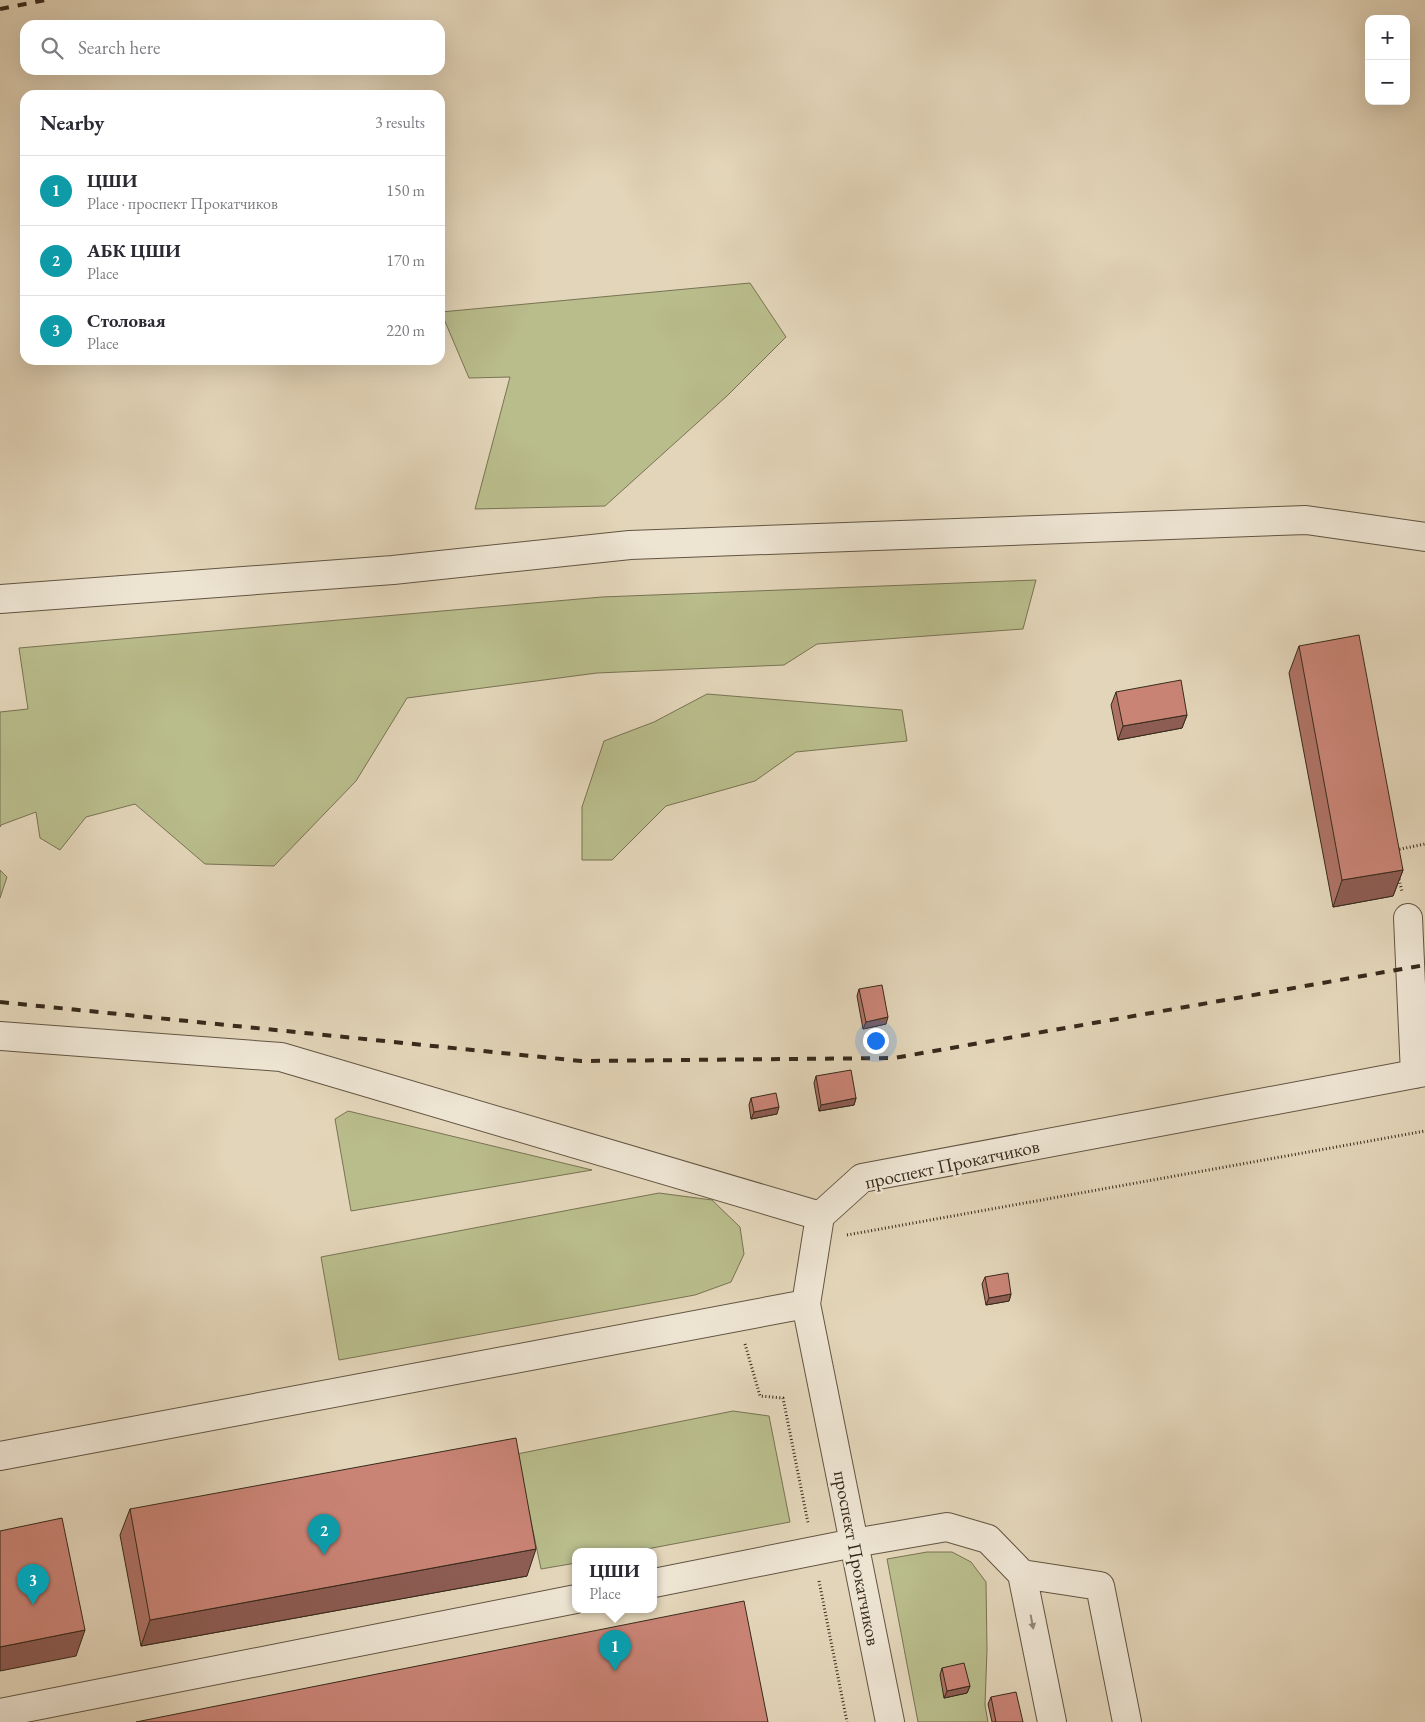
<!DOCTYPE html>
<html lang="en">
<head>
<meta charset="utf-8">
<style>
  body { margin:0; font-family:"EB Garamond",serif; background:#f2f2f3; color:#2b2b33 }
  .controls { position:absolute; right:15px; top:15px; display:grid; overflow:hidden; border-radius:10px; box-shadow:0 5px 20px #0002 }
  .controls button { width:45px; height:45px; display:grid; place-items:center; padding:0; border:0; border-bottom:1px solid #e1e1e2; background:#fff; color:#2b2b33; font:25px sans-serif }
  .you { position:absolute; left:875px; top:1040px; width:18px; height:18px; margin:-12px; border:4px solid #fff; border-radius:50%; background:#1a73e8; box-shadow:0 0 0 8px #1a73e833 }
  .badge { display:grid; place-items:center; width:32px; height:32px; border-radius:50%; background:#ea580c; color:#fff; font-size:16px; font-weight:700 }
  .pin { position:absolute; translate:-50% -41px; filter:drop-shadow(0 1px 2px #0008) }
  .pin::after { content:''; position:absolute; top:26px; width:18px; height:15px; background:inherit; clip-path:polygon(0 0,100% 0,50% 100%) }
  .popup { position:absolute; left:572px; top:1548px; width:85px; height:65px; box-sizing:border-box; display:grid; place-content:center; border-radius:10px; background:#fff; filter:drop-shadow(0 1px 4px #0005); font-size:16px; white-space:nowrap; color:#7c7c81 }
  .popup b { font-size:19px; color:#2b2b33 }
  .popup::after { content:''; position:absolute; left:50%; top:100%; margin-left:-10px; border:10px solid transparent; border-top-color:#fff }
  .list { margin:0; padding:0; list-style:none }
  h2 { display:flex; justify-content:space-between; align-items:center; height:65px; margin:0; padding:0 20px; font-size:21px }
  h2 small { font-size:16px; font-weight:400; color:#7c7c81 }
  .list li { display:grid; grid-template-columns:32px 1fr auto; gap:15px; align-items:center; box-sizing:border-box; height:70px; padding:0 20px; border-top:1px solid #e1e1e2 }
  .list b { display:block; font-size:19px; white-space:nowrap }
  .list p { margin:0; font-size:16px; white-space:nowrap; color:#7c7c81 }
  .list em { font-size:16px; font-style:normal; color:#7c7c81 }
  .icon { flex:none; width:28px; height:28px; fill:none; stroke:currentColor; stroke-width:2; stroke-linecap:round; stroke-linejoin:round }
  .map { position:relative; flex:none; width:1425px; height:1722px; overflow:hidden }
  .search { position:absolute; background:#fff; box-shadow:0 5px 20px #0002; left:20px; top:20px; width:425px; height:55px; display:flex; align-items:center; gap:12px; box-sizing:border-box; padding:0 18px; border-radius:15px; color:#7c7c81; font-size:19px }
  .panel { position:absolute; background:#fff; box-shadow:0 5px 20px #0002; left:20px; top:90px; width:425px; height:275px; border-radius:15px }
  .map>svg:first-child { display:block }
</style>
</head>
<body>
<div class="map">
<svg width="1425" height="1722" viewBox="0 0 1425 1722">
  <rect width="100%" height="100%" fill="#e3d5b9"/>
  <filter id="stains"><feTurbulence type="fractalNoise" baseFrequency=".004" numOctaves="4"/><feColorMatrix values="0 0 0 0 .2 0 0 0 0 .09 0 0 0 0 .02 0 0 0 .5 -.17"/></filter>
  <radialGradient id="worn" r=".72"><stop offset=".6" stop-color="#630" stop-opacity="0"/><stop offset="1" stop-color="#630" stop-opacity=".3"/></radialGradient>
  <path fill="#b9bc8b" stroke="#787353" d="M750 283 786 337 728 395 605 506 475 509 510 377 469 378 441 312Z
    M1036 580 1023 629 817 644 784 665 597 673 407 698 356 781 274 866 205 864 135 804 86 817 60 850 40 838 36 812 1 825 0 827V712L28 709 19 648 602 597Z
    M707 694 902 710 907 741 796 752 755 781 666 806 612 860H582V807L604 741 654 722Z
    M0 870 7 877 0 898Z
    M348 1111 592 1170 351 1211 335 1119Z
    M659 1193 712 1200 740 1227 744 1254 731 1282 695 1295 339 1360 321 1257Z
    M733 1411 769 1416 790 1522 631 1552H576V1563L541 1569 517 1454Z
    M927 1552H952L971 1562 986 1582 987 1650 985 1705 988 1722H918L887 1559Z"/>
  <g fill="none" stroke-linecap="round" stroke-linejoin="round">
    <g stroke="#625542" stroke-width="30">
      <path id="minor" d="M0 599 393 570 630 545 1306 520 1425 537
        M1408 918 1415 1074
        M0 1036 281 1057 820 1216
        M0 1456 806 1304
        M1022 1574 1100 1586 1127 1722
        M654 1583 854 1543 947 1527 988 1539 1022 1574 1052 1722
        M0 1713 576 1599
        M890 1722 806 1304 820 1216 862 1178 1425 1072"/>
    </g>
    <path stroke="#372a1b" stroke-width="3" stroke-dasharray="1 2.5" stroke-linecap="butt" d="M1396 850 1425 844
      M1398 876 1402 891
      M847 1235 1425 1131
      M745 1344 760 1396 783 1398 808 1523
      M819 1581 847 1722"/>
    <use href="#minor" stroke="#ede4d2" stroke-width="28"/>
    <path stroke="#372a1b" stroke-width="4" stroke-dasharray="9 9" stroke-linecap="butt" d="M0 9 45 0
      M0 1002 581 1061 894 1058 1425 965"/>
  </g>
  <path fill="#ae7265" stroke="#372a1b" d="M1299 646 1403 870 1393 896 1333 907 1289 673Z
    M1116 692 1187 715 1182 728 1118 740 1111 705Z
    M859 989 886 1024 863 1029 857 996Z
    M816 1076 856 1098 854 1105 819 1111 814 1083Z
    M751 1098 777 1114 751 1119 749 1105Z
    M985 1277 1011 1294 1009 1301 986 1305 982 1284Z
    M130 1509 527 1576 141 1646 120 1535Z
    M942 1668 970 1686 967 1693 944 1698 940 1675Z
    M991 1697 1023 1722H992L988 1704Z"/>
  <path fill="#8d5c53" stroke="#372a1b" d="M1187 715 1182 728 1118 740 1123 726Z
    M1403 870 1393 896 1333 907 1342 880Z
    M888 1017 886 1024 863 1029 866 1022Z
    M856 1098 854 1105 819 1111 821 1105Z
    M779 1107 777 1114 751 1119 754 1112Z
    M1011 1294 1009 1301 986 1305 989 1298Z
    M536 1549 527 1576 141 1646 150 1620Z
    M85 1630 76 1656 0 1671V1647Z
    M970 1686 967 1693 944 1698 947 1691Z"/>
  <path fill="#ca8476" stroke="#372a1b" d="M1359 635 1403 870 1342 880 1299 646Z
    M1181 680 1187 715 1123 726 1116 692Z
    M882 985 888 1017 866 1022 859 989Z
    M851 1070 856 1098 821 1105 816 1076Z
    M776 1093 779 1107 754 1112 751 1098Z
    M1008 1273 1011 1294 989 1298 985 1277Z
    M516 1438 536 1549 150 1620 130 1509Z
    M62 1518 85 1630 0 1647V1531Z
    M744 1601 768 1722H136Z
    M964 1663 970 1686 947 1691 942 1668Z
    M1016 1692 1023 1722H996L991 1697Z"/>
  <defs><path id="oneway-solid" d="M-6-.8H1V-3.2L6.5 0L1 3.2V.8H-6Z" transform="scale(1.25)"/></defs>
  <use fill="#928776" href="#oneway-solid" transform="translate(1032 1622) rotate(79)"/>
  <g text-anchor="middle" dominant-baseline="central" stroke-width="4.5" stroke-linejoin="round" paint-order="stroke">
    <g font-size="19" fill="#372a1b" stroke="#ede4d2">
      <text transform="translate(952 1164) rotate(-12)">проспект Прокатчиков</text>
      <text transform="translate(857 1558) rotate(79)">проспект Прокатчиков</text>
    </g>
  </g>
  <rect width="100%" height="100%" filter="url(#stains)"/>
  <rect width="100%" height="100%" fill="url(#worn)"/>
</svg>
<div class="controls">
<button>+</button>
<button>−</button>
</div>
<div class="you"></div>
<div class="pin badge" style="left:615px;top:1671px;background:#0f9aa8">1</div>
<div class="popup"><b>ЦШИ</b>Place</div>
<div class="pin badge" style="left:324px;top:1555px;background:#0f9aa8">2</div>
<div class="pin badge" style="left:33px;top:1605px;background:#0f9aa8">3</div>
<div class="search"><svg class="icon" aria-label="search" viewBox="0 0 24 24"><circle cx="10" cy="10" r="6"/><path d="M15 15l6 6"/></svg>Search here</div>
<section class="panel">
<h2>Nearby<small>3 results</small></h2>
<ul class="list">
<li><span class="badge" style="background:#0f9aa8">1</span><div><b>ЦШИ</b><p>Place · проспект Прокатчиков</p></div><em>150 m</em></li>
<li><span class="badge" style="background:#0f9aa8">2</span><div><b>АБК ЦШИ</b><p>Place</p></div><em>170 m</em></li>
<li><span class="badge" style="background:#0f9aa8">3</span><div><b>Столовая</b><p>Place</p></div><em>220 m</em></li>
</ul>
</section>
</div>
</body>
</html>
